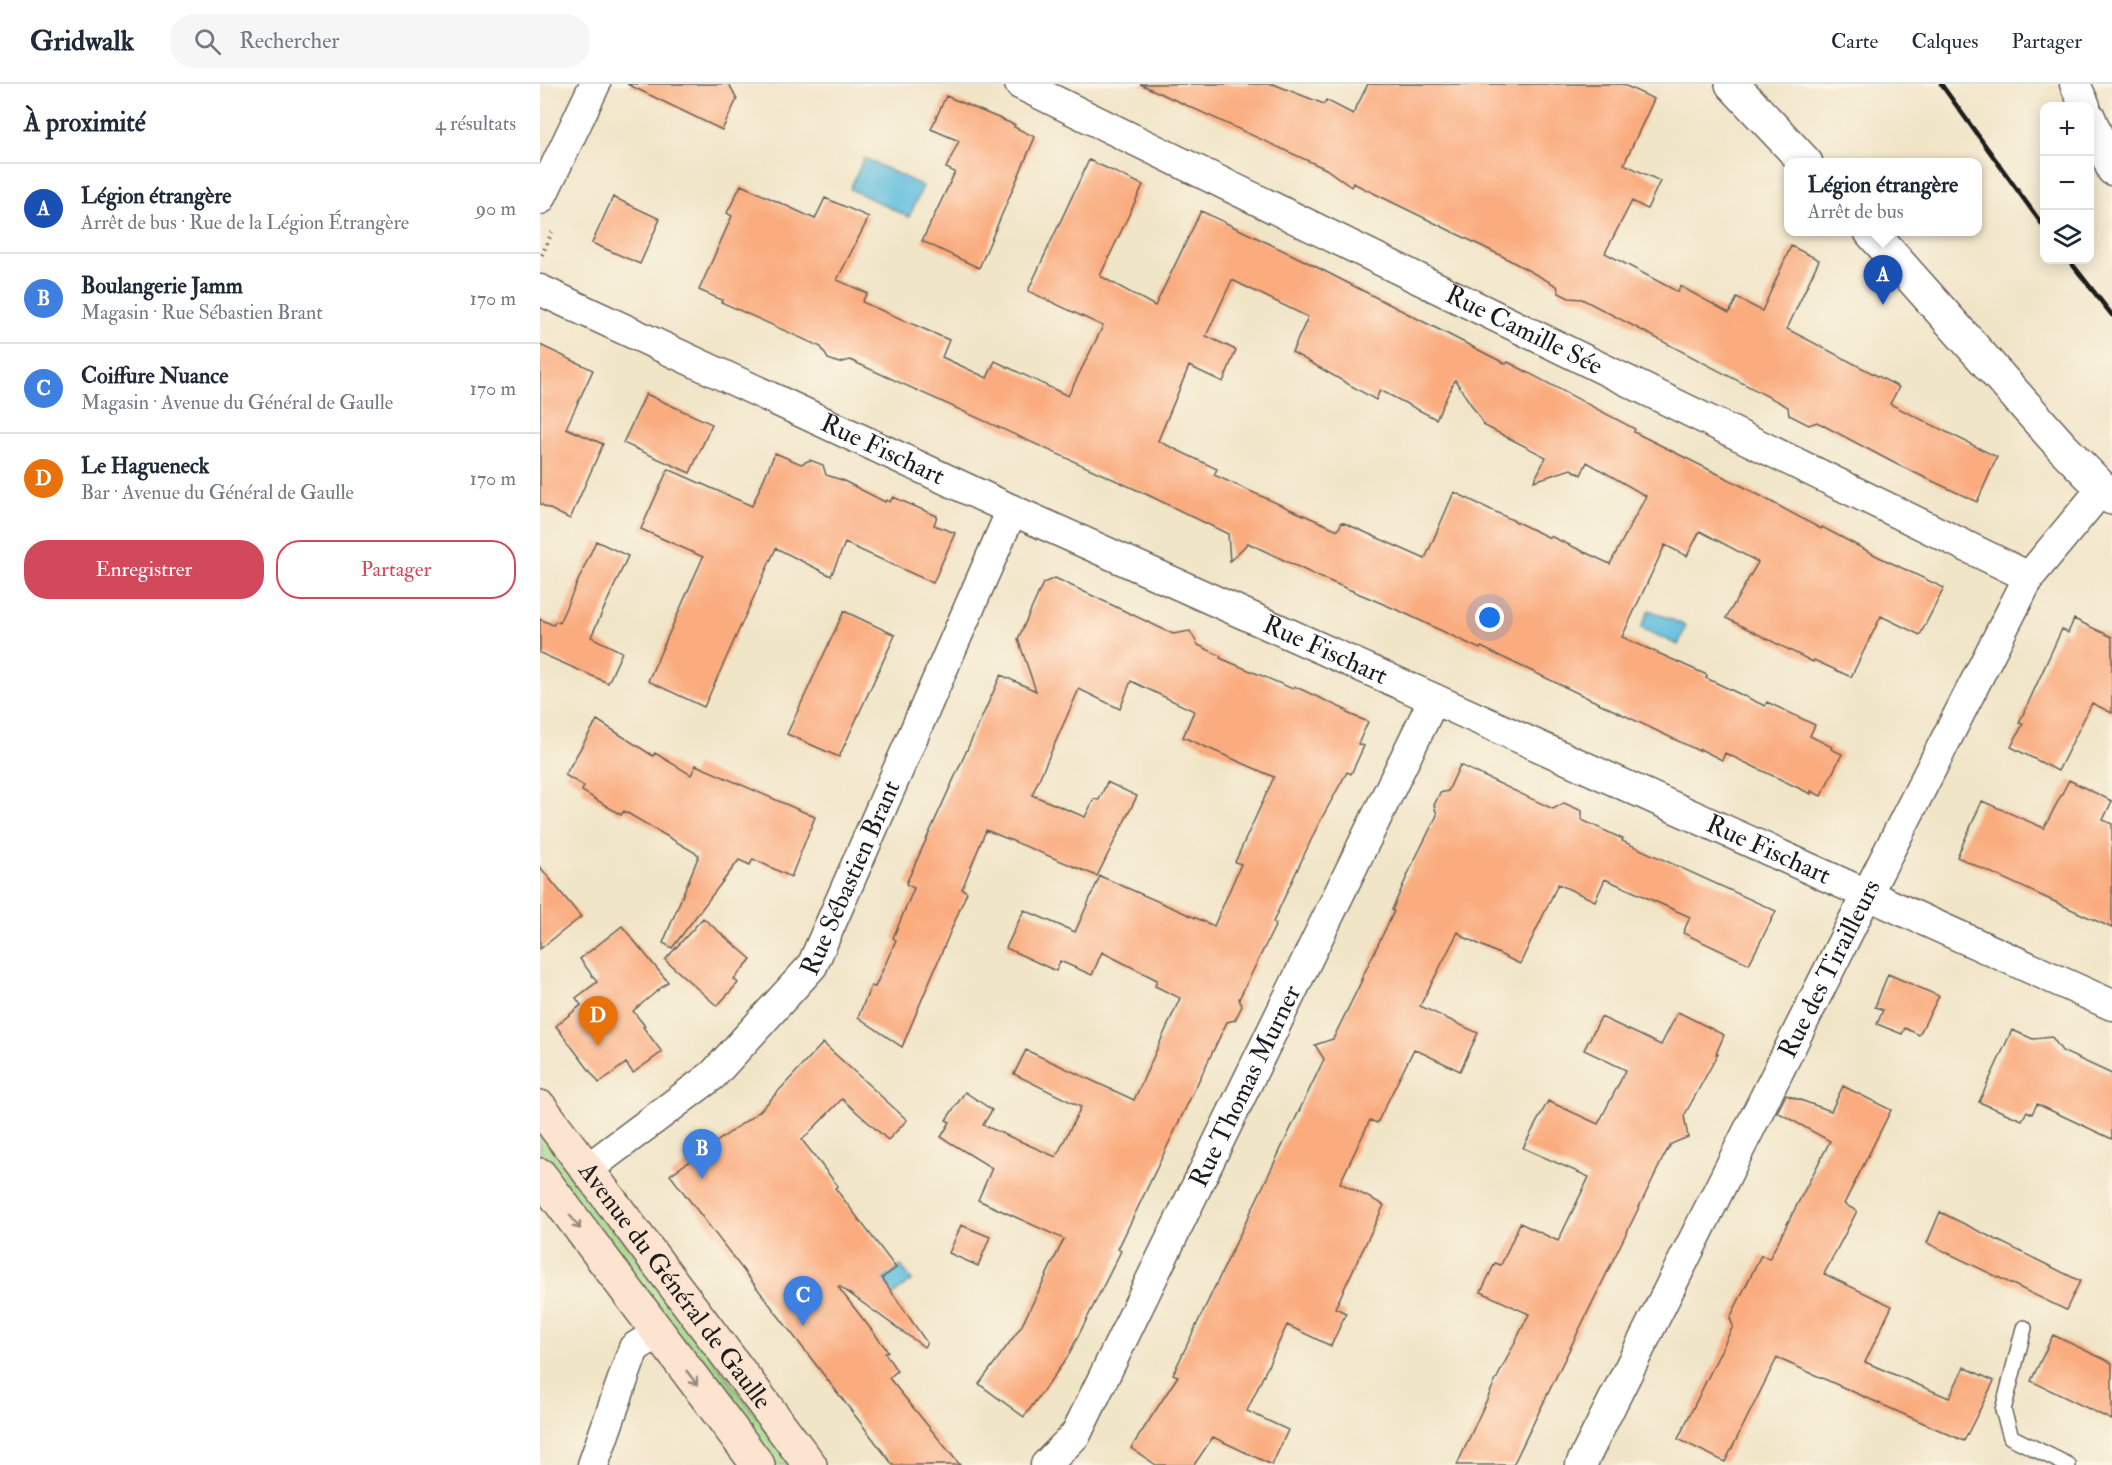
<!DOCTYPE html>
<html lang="fr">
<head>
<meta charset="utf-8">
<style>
  body { margin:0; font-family:"IM FELL Double Pica",serif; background:#f6f6f7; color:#1f2937 }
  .controls { position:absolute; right:18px; top:18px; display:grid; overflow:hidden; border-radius:12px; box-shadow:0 3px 15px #0003 }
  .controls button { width:54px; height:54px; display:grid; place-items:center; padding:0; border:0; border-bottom:2px solid #e0e1e3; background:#fff; color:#1f2937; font:30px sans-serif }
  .you { position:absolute; left:950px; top:534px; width:21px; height:21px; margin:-15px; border:4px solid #fff; border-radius:50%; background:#1a73e8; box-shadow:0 0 0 9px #1a73e833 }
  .badge { display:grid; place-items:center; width:39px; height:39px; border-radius:50%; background:#d1495b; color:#fff; font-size:20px; font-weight:700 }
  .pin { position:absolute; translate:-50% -50px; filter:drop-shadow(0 2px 3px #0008) }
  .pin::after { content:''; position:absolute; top:32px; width:21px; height:18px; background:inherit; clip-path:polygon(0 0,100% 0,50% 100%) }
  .popup { position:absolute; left:1244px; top:74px; width:198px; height:78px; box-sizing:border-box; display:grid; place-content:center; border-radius:12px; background:#fff; filter:drop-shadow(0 2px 4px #0005); font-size:20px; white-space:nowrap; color:#747a83 }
  .popup b { font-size:22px; color:#1f2937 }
  .popup::after { content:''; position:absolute; left:50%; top:100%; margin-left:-12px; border:12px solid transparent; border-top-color:#fff }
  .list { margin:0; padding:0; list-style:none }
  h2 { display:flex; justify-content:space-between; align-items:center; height:78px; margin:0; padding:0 24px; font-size:26px }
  h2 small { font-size:20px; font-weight:400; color:#747a83 }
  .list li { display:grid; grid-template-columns:39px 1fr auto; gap:18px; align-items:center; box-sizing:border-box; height:90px; padding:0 24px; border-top:2px solid #e0e1e3 }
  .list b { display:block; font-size:22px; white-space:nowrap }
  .list p { margin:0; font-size:20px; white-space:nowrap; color:#747a83 }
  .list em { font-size:20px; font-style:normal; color:#747a83 }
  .actions { display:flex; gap:12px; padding:18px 24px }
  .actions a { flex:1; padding:14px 0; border:2px solid #d1495b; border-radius:24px; text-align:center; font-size:21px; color:#d1495b }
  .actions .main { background:#d1495b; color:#fff }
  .icon { flex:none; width:33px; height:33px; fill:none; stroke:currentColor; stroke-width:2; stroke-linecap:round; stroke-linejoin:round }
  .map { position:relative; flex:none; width:1572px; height:1381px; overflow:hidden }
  header { display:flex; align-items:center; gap:36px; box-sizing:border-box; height:84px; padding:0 30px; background:#fff; border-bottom:2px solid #e0e1e3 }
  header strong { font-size:28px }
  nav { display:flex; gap:33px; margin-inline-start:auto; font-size:21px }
  .search { width:420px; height:54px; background:#f6f6f7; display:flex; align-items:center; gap:15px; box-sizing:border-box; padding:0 21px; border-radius:24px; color:#747a83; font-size:22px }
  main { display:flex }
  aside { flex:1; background:#fff }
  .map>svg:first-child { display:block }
</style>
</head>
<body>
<header>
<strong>Gridwalk</strong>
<div class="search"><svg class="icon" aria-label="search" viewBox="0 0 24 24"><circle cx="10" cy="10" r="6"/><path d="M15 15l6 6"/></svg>Rechercher</div>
<nav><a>Carte</a><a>Calques</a><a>Partager</a></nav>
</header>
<main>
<aside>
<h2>À proximité<small>4 résultats</small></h2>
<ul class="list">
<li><span class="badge" style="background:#1a4fb4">A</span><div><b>Légion étrangère</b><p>Arrêt de bus · Rue de la Légion Étrangère</p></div><em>90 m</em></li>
<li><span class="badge" style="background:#3f7fe0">B</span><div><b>Boulangerie Jamm</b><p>Magasin · Rue Sébastien Brant</p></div><em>170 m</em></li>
<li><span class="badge" style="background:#3f7fe0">C</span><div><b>Coiffure Nuance</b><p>Magasin · Avenue du Général de Gaulle</p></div><em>170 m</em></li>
<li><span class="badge" style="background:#e8710a">D</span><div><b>Le Hagueneck</b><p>Bar · Avenue du Général de Gaulle</p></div><em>170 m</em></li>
</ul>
<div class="actions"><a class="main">Enregistrer</a><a>Partager</a></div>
</aside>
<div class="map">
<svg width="1572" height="1381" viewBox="0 0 1572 1381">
  <rect width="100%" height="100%" fill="#fcf5e5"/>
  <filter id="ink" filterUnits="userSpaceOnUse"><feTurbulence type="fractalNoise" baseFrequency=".0167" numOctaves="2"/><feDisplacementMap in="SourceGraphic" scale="12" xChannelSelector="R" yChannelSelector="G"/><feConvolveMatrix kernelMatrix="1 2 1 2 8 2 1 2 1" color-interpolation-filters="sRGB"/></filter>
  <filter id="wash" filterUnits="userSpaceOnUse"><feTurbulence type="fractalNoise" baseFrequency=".008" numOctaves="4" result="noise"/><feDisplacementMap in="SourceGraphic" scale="24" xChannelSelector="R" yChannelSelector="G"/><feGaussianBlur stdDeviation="1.35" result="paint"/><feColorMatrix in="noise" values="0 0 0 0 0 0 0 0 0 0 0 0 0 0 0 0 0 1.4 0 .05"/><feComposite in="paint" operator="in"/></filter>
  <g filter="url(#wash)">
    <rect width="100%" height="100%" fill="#f1e5c8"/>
    <path fill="#a1d687" stroke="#5e7952" stroke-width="1.5" d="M0 1045 253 1381H227L0 1077Z"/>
    <path fill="#60bede" stroke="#3e6d7d" stroke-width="1.5" d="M324 74 383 102 369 133 310 105Z
      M1109 526 1146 542 1138 561 1101 544Z
      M361 1182 372 1196 340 1221 329 1206Z"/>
    <g id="blocks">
      <path fill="#faac7f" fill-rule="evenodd" d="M87 0H189L197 15 182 46Z
        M600 0H733L784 20 786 16 813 30 828 0H1082L1114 15 1084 80 1120 97 1107 125 1092 117 1065 169 1138 208 1140 202 1189 229 1197 214 1222 227 1251 162 1279 176 1247 245 1359 303 1350 320 1457 373 1437 418 1356 380 1277 338 1269 341 1249 331 1248 323 1042 215 1029 214 1019 209 1017 202 962 172 813 99 811 103 786 85Z
        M406 12 475 41 474 43 495 53 439 184 382 157 415 88 406 84 419 57 391 45Z
        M549 76 603 101 560 192 615 222 661 127 761 175 966 280 968 278 1095 345 1094 348 1204 403 1281 445 1282 443 1337 472 1404 504 1380 551 1341 532 1311 593 1274 576 1273 578 1186 534 1218 478 1160 447 1147 472 1125 461 1082 553 1167 591 1166 594 1225 622 1227 618 1275 641 1270 652 1292 663 1291 665 1302 670 1281 712 1271 707V710L1185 669 1182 676 1160 665 1159 667 941 563 940 565 862 528 775 491 708 459 690 477 688 450 608 411 310 276 299 279 288 275 281 263 181 218 182 216 159 206 192 132 187 129 201 101 275 135 285 114 329 133 297 196 327 209 322 218 409 256 402 273 447 294 455 277 528 312 563 242 488 207ZM692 196 768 233 752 268 836 316 840 306 896 335 915 296 945 342 1006 373 994 397 1031 385 1041 391 1047 378 1106 412 1070 480 1010 452V454L914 408 885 475 802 438 798 446 752 426 674 391 677 385 618 357 649 282 683 298 696 266 666 252Z
        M73 113 120 135 100 180 52 159Z
        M0 261 53 286 26 344 63 360 30 435 0 420Z
        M106 310 172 340 150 389 83 359Z
        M235 369 261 380 270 376 283 381 286 391 302 396 345 418 346 416 350 418 353 413 397 432 394 441 415 449 393 499 305 459 291 492 236 464 164 623 108 597 163 473 101 445 128 385 212 422Z
        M56 457 88 472 51 553 82 568 68 599 0 569V535L13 541 16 537 19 539Z
        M515 494 633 550 650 547 658 561 681 572 680 574 753 605 754 602 808 627 807 629 828 638 818 660 824 662 811 690 807 688 778 741 733 838 736 840 699 915 702 922 695 936 687 938 578 1165 581 1167 527 1274 484 1333 439 1300 481 1243 524 1155 438 1116 452 1084 401 1053 410 1038 406 1036 425 1008 452 1026 443 1041 516 1073 541 1023 474 990 486 966 594 1016 640 914 615 902 617 896 562 868 552 891 520 877 516 887 466 864 484 826 535 848 560 792 674 842 701 780 695 778 734 693 643 653 654 627 591 597 580 625 539 605 492 711 545 733 554 715 559 716 567 698 597 712 557 792 446 746 422 805 427 808 362 963 318 933 331 902 335 903 356 856 353 854 374 804 366 800 461 591 496 607 478 555 503 499Z
        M304 527 355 551 299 673 247 650Z
        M1534 535 1572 553V629L1552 619 1518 687 1471 663 1483 640 1479 639 1522 545 1528 549Z
        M57 636 113 672 115 669 151 691 156 681 275 733 251 793 213 775 210 781 199 776 132 864 123 859 159 771 84 727 81 731 42 707 44 702 25 691Z
        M920 681 1013 725 1024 719 1042 727V736L1083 755 1082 757 1236 827 1209 880 1143 849 1150 833 1065 795 1055 817 1018 800 980 880 924 853 918 848 880 922 938 949 920 987 874 965 837 1039 830 1036 800 1099 844 1121 795 1224 806 1229 791 1262 747 1241 707 1327 748 1346 732 1381 673 1353 654 1381H616L591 1364 638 1292 633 1290 784 975 775 961 793 955 822 896H821L854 827 852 826 873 779 897 731 894 721 900 709 908 707Z
        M1529 696 1572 717 1563 736 1572 740V844L1417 773 1442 717 1504 744Z
        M0 783 41 833 0 865Z
        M163 834 211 875 194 895 198 899 177 922 125 876Z
        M82 842 128 898 93 927 105 942 103 943 122 968 93 989 86 979 59 999 16 942 41 921 36 914 57 898 40 875Z
        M1348 890 1399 912 1379 951 1365 944 1362 950 1337 940 1343 926 1335 923Z
        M1138 928 1184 951 1176 970H1178L1144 1032 1148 1053 1131 1060 1124 1072 973 1381H917L953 1302 989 1230 941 1208 955 1179 961 1181 980 1139 1018 1157 1049 1093 983 1064 1008 1017 1058 1040 1086 986 1044 966 1061 933 1121 961Z
        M1472 946 1493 955 1512 953 1522 967 1572 990V1055L1497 1020 1492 1030 1487 1027 1482 1036 1439 1018Z
        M283 959 367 1036 348 1056 302 1015 262 1056 298 1102 295 1104 356 1184 342 1194 387 1259 384 1263 299 1202 298 1203 348 1267 345 1269 357 1287 349 1294 420 1381H353L130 1091 220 1027Z
        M1303 1002 1351 1026 1304 1120 1317 1127 1284 1190 1352 1222 1325 1278 1409 1314 1424 1283 1454 1297 1424 1357 1237 1274 1185 1378 1138 1355 1193 1242 1190 1234 1221 1171 1229 1175 1290 1057 1237 1028 1246 1011 1291 1027Z
        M1400 1128 1540 1197 1526 1226 1387 1159Z
        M421 1141 450 1153 438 1182 409 1169Z
        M1513 1251 1572 1279V1336L1491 1297Z"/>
    </g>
  </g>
  <g filter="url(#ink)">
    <use href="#blocks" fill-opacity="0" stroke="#676258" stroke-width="1.5"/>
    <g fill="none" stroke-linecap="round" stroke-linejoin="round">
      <g stroke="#676258" stroke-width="18">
        <path id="service" d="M1484 1244 1463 1326 1471 1353 1528 1381"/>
      </g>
      <g stroke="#676258" stroke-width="33">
        <g id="minor">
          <path id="s1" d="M480 0 1489 493"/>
          <path d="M1535 0 1545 22"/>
          <path d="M1550 33 1572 86"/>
          <path d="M0 115 55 0"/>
          <path id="s2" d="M0 206 472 426 894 615 1572 921"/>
          <path id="s3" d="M46 1086 173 991 272 882 472 426"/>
          <path d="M53 1381 94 1264 118 1249"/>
          <path id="s4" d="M506 1381 536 1350 894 615"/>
          <path id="s5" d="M1041 1381 1326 812 1489 493 1562 405"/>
        </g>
      </g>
      <g stroke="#676258" stroke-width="36">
        <path id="tertiary" d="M1192 0 1266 79
          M1331 148 1522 363 1572 414"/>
      </g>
      <g stroke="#676258" stroke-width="36">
        <g id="secondary">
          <path id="s6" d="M0 1023 270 1381"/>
          <path d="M0 1091 218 1381"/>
        </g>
      </g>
      <path stroke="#676258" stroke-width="4" stroke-dasharray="1.5 4.5" stroke-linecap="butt" d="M2 171 12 148"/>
      <use href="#service" stroke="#fff" stroke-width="15"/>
      <use href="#minor" stroke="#fff" stroke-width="30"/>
      <use href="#tertiary" stroke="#fff" stroke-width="33"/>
      <use href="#secondary" stroke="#fde4d1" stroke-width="33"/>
      <path stroke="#1c1c1c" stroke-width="4.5" d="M1401 0 1504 143
        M1529 176 1572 231"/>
    </g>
    <defs><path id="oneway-shaft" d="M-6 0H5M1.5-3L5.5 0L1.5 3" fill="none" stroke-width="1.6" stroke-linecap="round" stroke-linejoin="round" transform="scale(1.5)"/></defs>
    <g stroke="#988a80">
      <use href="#oneway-shaft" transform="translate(35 1138) rotate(53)"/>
      <use href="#oneway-shaft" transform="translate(152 1294) rotate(53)"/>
    </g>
  </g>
  <g text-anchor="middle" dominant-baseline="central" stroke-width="4.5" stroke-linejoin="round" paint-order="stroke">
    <g font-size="26" fill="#1c1c1c" stroke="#fcf5e5">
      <text stroke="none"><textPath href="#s1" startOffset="561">Rue Camille Sée</textPath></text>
      <text stroke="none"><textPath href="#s2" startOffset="378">Rue Fischart</textPath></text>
      <text stroke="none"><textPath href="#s2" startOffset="864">Rue Fischart</textPath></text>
      <text stroke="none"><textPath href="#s2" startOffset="1350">Rue Fischart</textPath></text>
      <text stroke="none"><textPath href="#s3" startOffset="402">Rue Sébastien Brant</textPath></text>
      <text stroke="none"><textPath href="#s5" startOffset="555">Rue des Tirailleurs</textPath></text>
      <text stroke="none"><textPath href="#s4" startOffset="430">Rue Thomas Murner</textPath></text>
      <text stroke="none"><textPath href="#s6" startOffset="224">Avenue du Général de Gaulle</textPath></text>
    </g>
  </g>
</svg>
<div class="controls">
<button>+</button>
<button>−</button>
<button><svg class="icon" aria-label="layers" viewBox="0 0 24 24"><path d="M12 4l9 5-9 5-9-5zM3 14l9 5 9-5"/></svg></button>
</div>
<div class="you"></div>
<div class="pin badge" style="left:1343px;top:221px;background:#1a4fb4">A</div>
<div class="popup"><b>Légion étrangère</b>Arrêt de bus</div>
<div class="pin badge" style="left:162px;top:1095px;background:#3f7fe0">B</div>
<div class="pin badge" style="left:263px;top:1242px;background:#3f7fe0">C</div>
<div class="pin badge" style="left:58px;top:962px;background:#e8710a">D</div>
</div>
</main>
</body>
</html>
